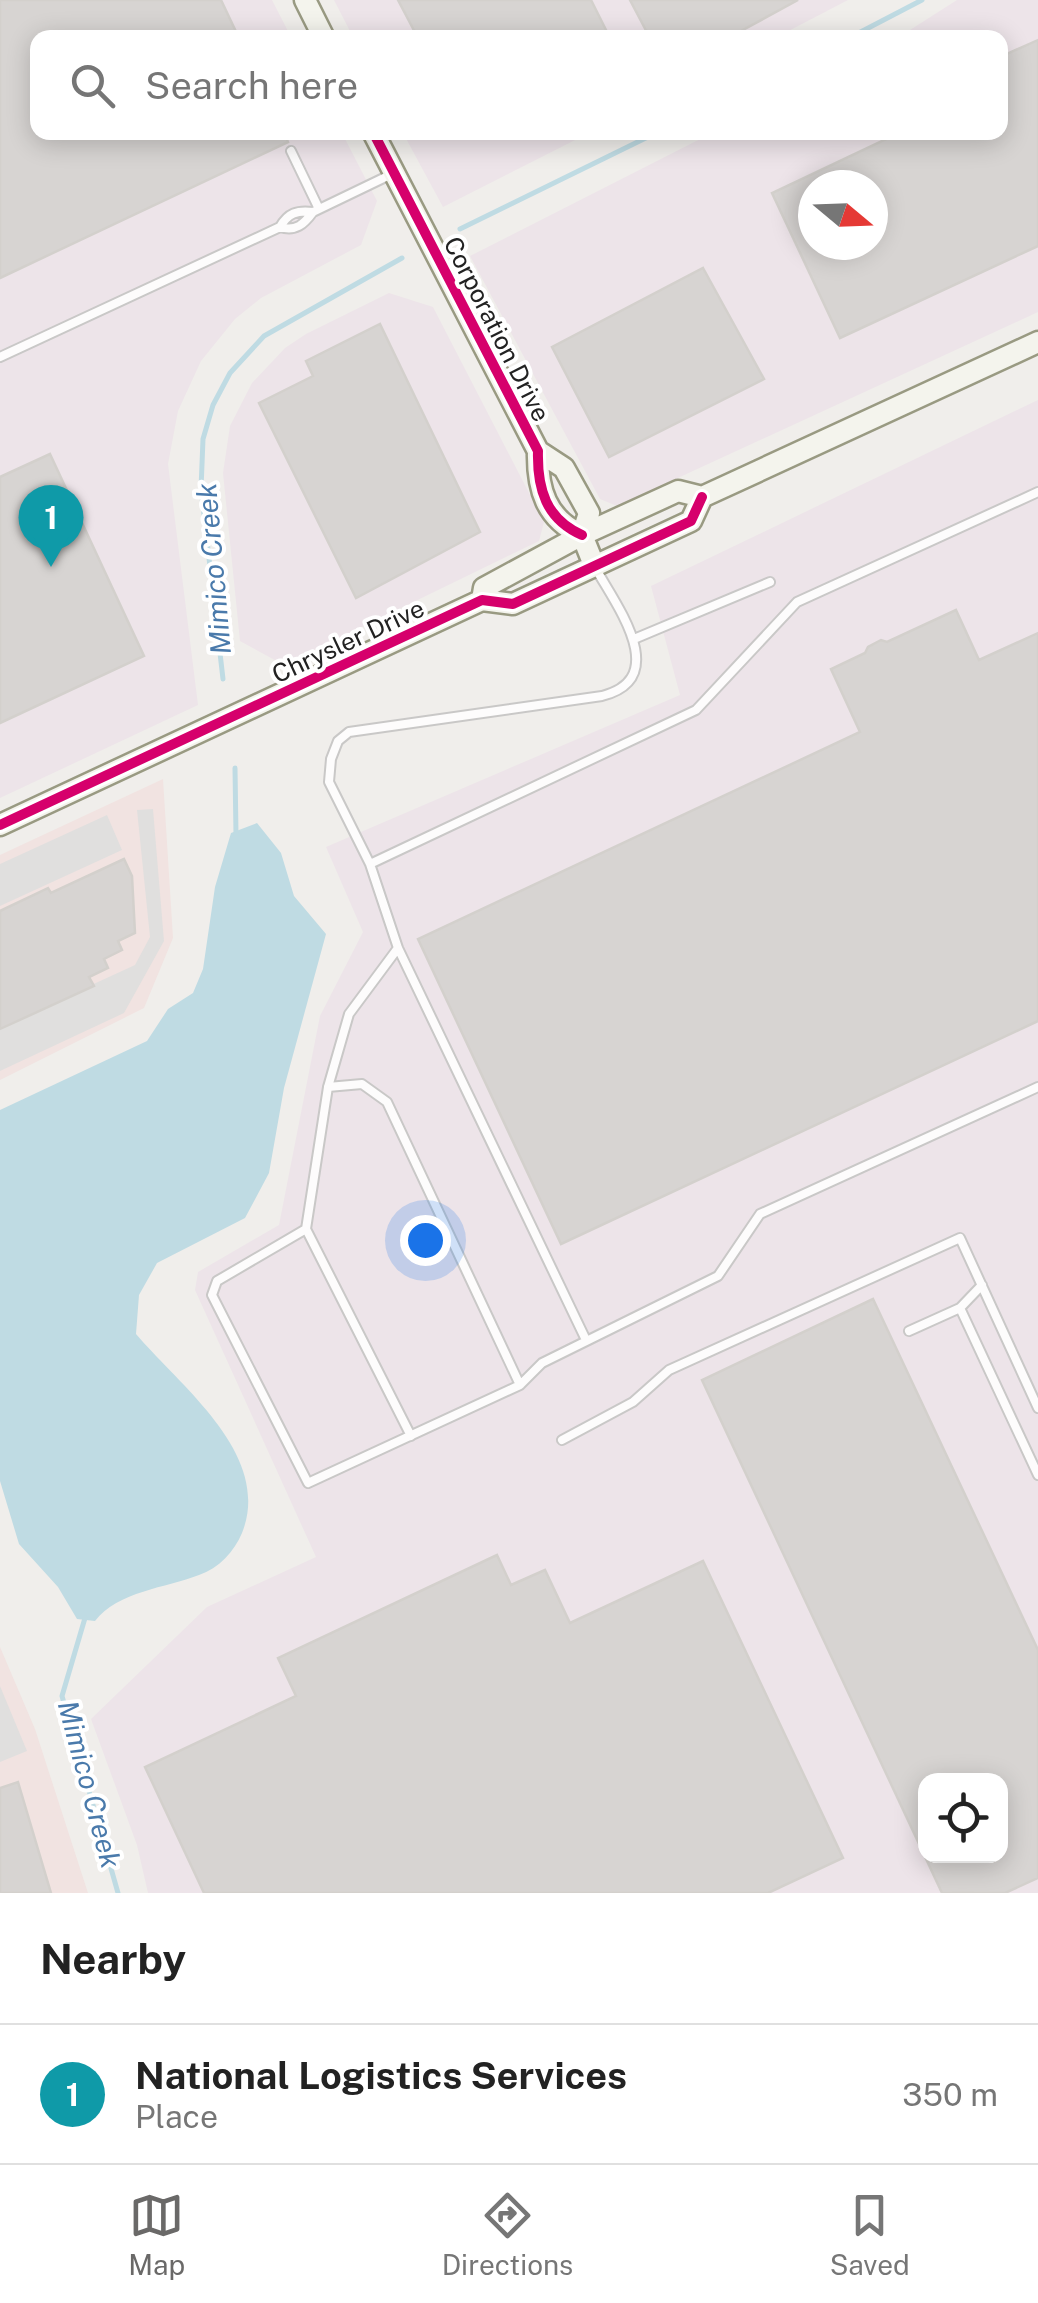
<!DOCTYPE html>
<html lang="en">
<head>
<meta charset="utf-8">
<style>
  body { margin:0; font-family:"Public Sans",sans-serif; background:#f6f6f6; color:#222 }
  .controls { position:absolute; right:30px; bottom:30px; display:grid; overflow:hidden; border-radius:20px; box-shadow:0 5px 25px #0003 }
  .controls button { width:90px; height:90px; display:grid; place-items:center; padding:0; border:0; border-bottom:2px solid #e0e0e0; background:#fff; color:#222; font:50px sans-serif }
  .compass { position:absolute; left:798px; top:170px; width:90px; height:90px; border-radius:50%; background:#fff; box-shadow:0 5px 25px #0003; rotate:109deg }
  .you { position:absolute; left:425px; top:1240px; width:35px; height:35px; margin:-25px; border:8px solid #fff; border-radius:50%; background:#1a73e8; box-shadow:0 0 0 15px #1a73e833 }
  .badge { display:grid; place-items:center; width:65px; height:65px; border-radius:50%; background:#6a6968; color:#fff; font-size:32px; font-weight:700 }
  .pin { position:absolute; translate:-50% -82px; filter:drop-shadow(0 2px 5px #0008) }
  .pin::after { content:''; position:absolute; top:52px; width:35px; height:30px; background:inherit; clip-path:polygon(0 0,100% 0,50% 100%) }
  .list { margin:0; padding:0; list-style:none }
  h2 { display:flex; justify-content:space-between; align-items:center; height:130px; margin:0; padding:0 40px; font-size:42px }
  h2 small { font-size:32px; font-weight:400; color:#767676 }
  .list li { display:grid; grid-template-columns:65px 1fr auto; gap:30px; align-items:center; box-sizing:border-box; height:140px; padding:0 40px; border-top:2px solid #e0e0e0 }
  .list b { display:block; font-size:38px; white-space:nowrap }
  .list p { margin:0; font-size:32px; white-space:nowrap; color:#767676 }
  .list em { font-size:32px; font-style:normal; color:#767676 }
  .icon { flex:none; width:55px; height:55px; fill:none; stroke:currentColor; stroke-width:2; stroke-linecap:round; stroke-linejoin:round }
  .map { position:relative; flex:none; width:1038px; height:1893px; overflow:hidden }
  .search { position:absolute; background:#fff; box-shadow:0 5px 25px #0003; left:30px; right:30px; top:30px; height:110px; display:flex; align-items:center; gap:25px; box-sizing:border-box; padding:0 35px; border-radius:20px; color:#767676; font-size:38px }
  .sheet { height:270px; background:#fff }
  nav { display:flex; justify-content:space-around; align-items:center; box-sizing:border-box; height:140px; border-top:2px solid #e0e0e0; background:#fff; font-size:28px; color:#767676 }
  nav a { display:grid; justify-items:center; gap:5px }
  nav .on { color:#6a6968 }
  .map>svg:first-child { display:block }
</style>
</head>
<body>
<div class="map">
<svg width="1038" height="1893" viewBox="0 0 1038 1893">
  <rect width="100%" height="100%" fill="#f0eeeb"/>
  <path fill="#f1e3e1" d="M163 779 173 938 144 1008 0 1080V855Z
    M0 1647 35 1729 88 1893H0Z"/>
  <path fill="#ede4e9" fill-rule="evenodd" d="M0 0H272L291 37 38 38V132L342 133 377 201 361 245 261 298 235 319 201 361 178 411 168 464 198 705 0 798Z
    M334 0H848L775 38 353 37Z
    M957 0H1038V312L617 506 600 499 470 256 712 133 1000 132V38L899 37ZM813 185H873V245H813Z
    M403 133H589L443 207Z
    M389 293 433 307 544 522 539 541 284 665 240 641 223 473 230 426 252 383 285 348 306 334Z
    M1038 400V1893H148L137 1845 91 1719 207 1607 316 1557 195 1290 198 1272 279 1225 320 1016 363 932 326 847 680 695 651 586ZM926 1780H1000V1856H926Z"/>
  <path fill="#e0dfde" d="M153 809 164 941 124 1013 0 1071V1027L135 965 150 937 137 810Z
    M107 815 122 850 0 906V864Z
    M0 1686 27 1751 0 1762Z"/>
  <path fill="#bfdbe3" d="M257 823 281 853 294 896 326 934 284 1088 269 1173 245 1218 157 1263 139 1295 136 1334C181 1387 273 1455 242 1533 234 1552 219 1568 199 1575 166 1588 118 1591 95 1621L77 1619 58 1587 19 1544 0 1481V1110L147 1041 168 1009 193 993 203 969 215 887 231 833Z"/>
  <g fill="none" stroke-linecap="round" stroke-linejoin="round">
    <path stroke="#bfdbe3" stroke-width="5" d="M849 38 922 0
      M460 229 658 132
      M223 679 201 489 203 439 213 405 230 373 264 336 402 258
      M235 768 236 835
      M85 1618 62 1696 118 1893"/>
  </g>
  <path fill="#d7d4d2" stroke="#d3d0cc" stroke-width="2.5" fill-rule="evenodd" d="M0 0H221L239 38H38V132H284L288 142 0 278Z
    M398 0H591L610 38H418Z
    M630 0H798L728 38H650Z
    M1038 40V246L840 338 772 193 901 132H1000V57ZM813 185H873V245H813Z
    M703 268 764 379 609 457 552 347Z
    M380 324 480 532 356 598 259 403 313 376 306 361Z
    M50 454 144 656 0 723V477Z
    M956 610 979 660 1038 633V1021L561 1244 418 939 860 732 831 669 865 653 868 647 881 640 887 642Z
    M124 859 132 876 135 933 118 941 122 950 104 959 108 968 89 977 94 986 0 1029V911L48 888 51 893Z
    M873 1299 1038 1650V1878L1005 1893H942L702 1380ZM926 1780H1000V1856H926Z
    M497 1555 511 1585 545 1570 570 1623 703 1561 843 1858 768 1893H204L145 1767 296 1696 278 1658Z
    M18 1782 51 1893H0V1788Z"/>
  <g fill="none" stroke-linecap="round" stroke-linejoin="round">
    <g stroke="#c9c8c7" stroke-width="12">
      <path id="lane" d="M291 151 319 209
        M313 212 394 173
        M0 357 280 227C288 213 297 210 313 212 304 224 296 232 280 227
        M634 639 770 582
        M370 864 696 710 797 602 1038 492
        M398 948 349 1014 328 1087 306 1229 217 1281 212 1295 308 1483 520 1385 542 1363 718 1276 760 1214 1038 1087
        M328 1087 362 1084 387 1102 520 1385
        M306 1229 411 1436
        M982 1285 960 1308 1038 1475
        M909 1331 960 1308
        M586 1340 398 948 370 864 329 782 331 759 338 741 349 732 602 696C672 678 616 605 596 569
        M562 1440 633 1402 669 1370 960 1238 1038 1408"/>
    </g>
    <g stroke="#999a82" stroke-width="25">
      <path id="secondary" d="M305 0 324 38
        M373 132 538 451C537 489 546 519 582 535
        M538 451 564 468 589 513 582 535 594 565
        M482 600 484 588 582 535 678 491 702 497 1038 342
        M0 825 482 600 513 604 691 521 702 497"/>
    </g>
    <use href="#lane" stroke="#fdfcfc" stroke-width="8"/>
    <use href="#secondary" stroke="#f4f4ed" stroke-width="20"/>
    <g stroke="#fff" stroke-width="16">
      <path id="cycleway" d="M373 132 538 451C537 489 546 519 582 535
        M0 825 482 600 513 604 691 521 702 497"/>
    </g>
    <use href="#cycleway" stroke="#d6006c" stroke-width="10"/>
  </g>
  <g text-anchor="middle" dominant-baseline="central" stroke-width="8" stroke-linejoin="round" paint-order="stroke">
    <g font-size="25" fill="#222" stroke="#fff">
      <text transform="translate(497 329) rotate(63)">Corporation Drive</text>
      <text transform="translate(348 641) rotate(-25)">Chrysler Drive</text>
    </g>
    <g font-size="28" font-style="italic" fill="#4a7aab" stroke="#fff">
      <text transform="translate(213 569) rotate(-95)">Mimico Creek</text>
      <text transform="translate(90 1784) rotate(75)">Mimico Creek</text>
    </g>
  </g>
</svg>
<div class="controls">
<button><svg class="icon" aria-label="locate" viewBox="0 0 24 24"><circle cx="12" cy="12" r="6"/><path d="M12 2v4M12 18v4M2 12h4M18 12h4"/></svg></button>
</div>
<svg class="compass" viewBox="-18 -18 36 36"><path d="M0-13l5 13h-10z" fill="#e53935"/><path d="M0 13l5-13h-10z" fill="#767676"/></svg>
<div class="you"></div>
<div class="pin badge" style="left:51px;top:567px;background:#0f9aa8">1</div>
<div class="search"><svg class="icon" aria-label="search" viewBox="0 0 24 24"><circle cx="10" cy="10" r="6"/><path d="M15 15l6 6"/></svg>Search here</div>
</div>
<section class="sheet">
<h2>Nearby<small></small></h2>
<ul class="list">
<li><span class="badge" style="background:#0f9aa8">1</span><div><b>National Logistics Services</b><p>Place</p></div><em>350 m</em></li>
</ul>
</section>
<nav>
<a class="on"><svg class="icon" aria-label="map" viewBox="0 0 24 24"><path d="M3 6l6-2 6 2 6-2v14l-6 2-6-2-6 2zM9 4v14M15 6v14"/></svg>Map</a>
<a><svg class="icon" aria-label="directions" viewBox="0 0 24 24"><path d="M12 3l9 9-9 9-9-9zM9 14v-3h6M13 9l2 2-2 2"/></svg>Directions</a>
<a><svg class="icon" aria-label="saved" viewBox="0 0 24 24"><path d="M7 4h10v16l-5-4-5 4z"/></svg>Saved</a>
</nav>
</body>
</html>
